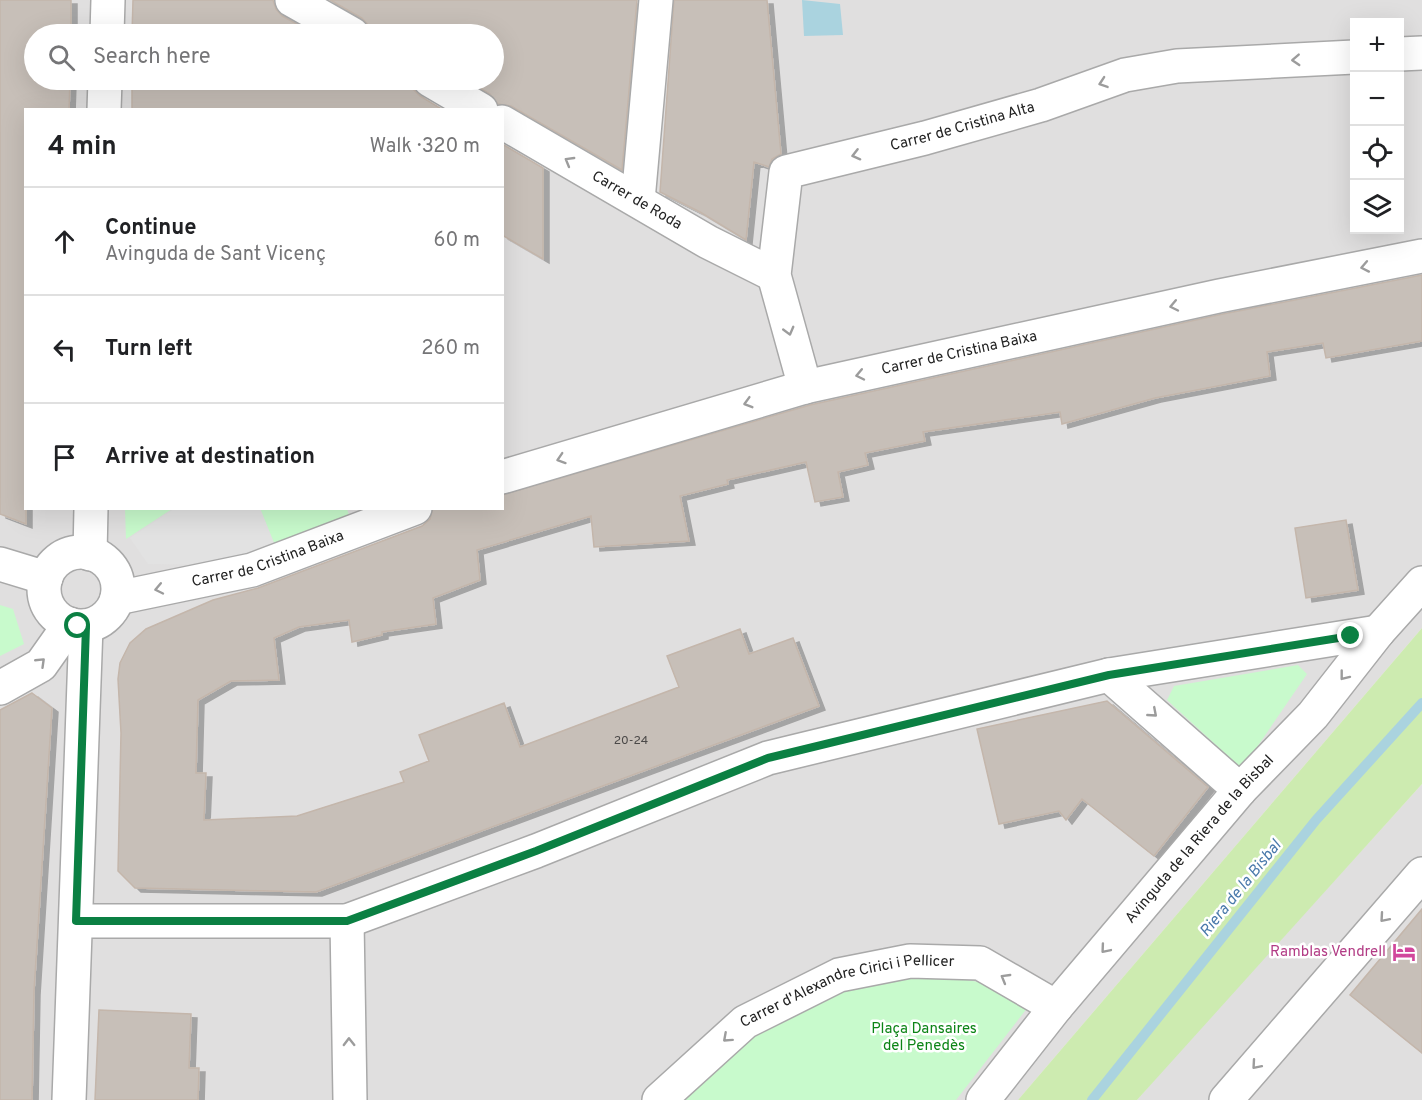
<!DOCTYPE html>
<html lang="en">
<head>
<meta charset="utf-8">
<style>
  body { margin:0; font-family:Overpass,sans-serif; background:#f2f2f2; color:#202124 }
  .controls { position:absolute; right:18px; top:18px; display:grid; overflow:hidden; border-radius:0px; box-shadow:0 6px 24px #0002 }
  .controls button { width:54px; height:54px; display:grid; place-items:center; padding:0; border:0; border-bottom:2px solid #e0e0e0; background:#fff; color:#202124; font:30px sans-serif }
  .stop { position:absolute; width:18px; height:18px; margin:-14px; border:4px solid #0b8043; border-radius:50%; background:#fff }
  .stop.end { background:#0b8043; border-color:#fff; box-shadow:0 2px 6px #0008 }
  .list { margin:0; padding:0; list-style:none }
  h2 { display:flex; justify-content:space-between; align-items:center; height:78px; margin:0; padding:0 24px; font-size:26px }
  h2 small { font-size:20px; font-weight:400; color:#757577 }
  .list li { display:grid; grid-template-columns:39px 1fr auto; gap:18px; align-items:center; box-sizing:border-box; height:108px; padding:0 24px; border-top:2px solid #e0e0e0 }
  .list b { display:block; font-size:22px; white-space:nowrap }
  .list p { margin:0; font-size:20px; white-space:nowrap; color:#757577 }
  .list em { font-size:20px; font-style:normal; color:#757577 }
  .icon { flex:none; width:33px; height:33px; fill:none; stroke:currentColor; stroke-width:2; stroke-linecap:round; stroke-linejoin:round }
  .map { position:relative; flex:none; width:1422px; height:1100px; overflow:hidden }
  .search { position:absolute; background:#fff; box-shadow:0 6px 24px #0002; left:24px; top:24px; width:480px; height:66px; display:flex; align-items:center; gap:15px; box-sizing:border-box; padding:0 21px; border-radius:33px; color:#757577; font-size:22px }
  .panel { position:absolute; background:#fff; box-shadow:0 6px 24px #0002; left:24px; top:108px; width:480px; height:402px; border-radius:0px }
  .map>svg:first-child { display:block }
</style>
</head>
<body>
<div class="map">
<svg width="1422" height="1100" viewBox="0 0 1422 1100">
  <defs>
    <filter id="shadow"><feDropShadow dx="6" dy="4" stdDeviation="0" flood-color="#0004"/></filter>
  </defs>
  <rect width="100%" height="100%" fill="#f2efe9"/>
  <path fill="#e0dfdf" fill-rule="evenodd" d="M0 0H1422V628L1018 1100H0ZM1354 22H1400V230H1354ZM34 34H494V80H34ZM26 110H502V508H26Z
    M1422 784V1100H1137L1177 1054Z"/>
  <path fill="#cdebb0" d="M1422 628V784L1137 1100H1018Z"/>
  <path fill="#c8facc" d="M125 509V508L172 509 126 539Z
    M260 509H347L350 518 274 543Z
    M0 605 13 609 24 644 0 656Z
    M1298 665 1307 674 1242 769 1167 700 1174 686Z
    M930 974 997 985 1028 1007 956 1100H678L755 1031 846 983Z"/>
  <path fill="#e2e2e2" d="M260 508 274 543 233 565 148 564 130 538 174 509Z"/>
  <path fill="#aad3df" d="M802 0 840 4 843 35 804 36Z"/>
  <g fill="none" stroke-linecap="round" stroke-linejoin="round">
    <path stroke="#aad3df" stroke-width="10" d="M1092 1100 1316 820 1422 703"/>
  </g>
  <path fill="#c7bfb8" stroke="#c4b6ab" stroke-width="1.5" filter="url(#shadow)" d="M0 0H71V34H34V80H70L69 110H26V524L0 514Z
    M133 0H273L276 9 282 16 315 34H132Z
    M330 0H637L622 170 511 106 498 104 490 94 466 80H494V34H371L368 25 362 18Z
    M674 0H767L781 154 772 159 769 167 754 162 746 240 700 212 660 192Z
    M132 80H411L413 89 420 96 443 110H132Z
    M502 144 543 168V259L502 235Z
    M1422 275V341L1326 358 1323 343 1267 352 1270 376 1155 398 1062 424 1060 412 923 432 925 441 865 453 868 465 838 472 843 497 815 502 806 462 727 480 728 484 680 496 689 541 594 547 591 516 477 550 480 580 433 598 436 624 382 632V635L352 642 349 620 299 627 274 638 279 680 231 681 198 700 196 773H206L204 820 297 816 404 782 400 772 429 761 419 735 504 703 520 747 679 687 667 656 740 629 749 654 793 638 819 706 316 892 135 888 118 871 121 733 118 679 120 663 130 643 146 629 213 600 258 588 422 526 430 519 433 508H502V495L810 405 1223 314Z
    M1346 520 1358 590 1306 598 1295 528Z
    M32 693 52 708 34 991 32 1100H0V710Z
    M1107 701 1208 787 1154 856 1082 799 1066 820 1059 811 999 824 977 729Z
    M1422 909V1053L1350 995Z
    M99 1010 191 1014 189 1068H199L198 1100H95Z"/>
  <g fill="none" stroke-linecap="round" stroke-linejoin="round">
    <g stroke="#a9a9a9" stroke-width="36">
      <g id="minor">
        <path d="M292 0 352 34"/>
        <path d="M107 34 108 0"/>
        <path d="M1400 54 1422 53"/>
        <path d="M430 80 481 110"/>
        <path d="M104 110 105 80"/>
        <path id="s1" d="M502 122 708 242 774 275"/>
        <path d="M638 200 656 0"/>
        <path id="s2" d="M805 387 774 275 786 172 925 138 1041 105 1125 75 1177 66 1354 57"/>
        <path id="s3" d="M502 477 805 387 1219 296 1422 256"/>
        <circle cx="81" cy="589" r="37"/>
        <path d="M90 554 91 508"/>
        <path d="M0 564 46 578"/>
        <path id="s4" d="M117 598 252 570 415 508"/>
        <path d="M1109 675 1240 790"/>
        <path d="M0 688 41 665 70 624"/>
        <path d="M76 921H347L536 851 768 758 1109 675 1378 632"/>
        <path d="M347 921 350 1100"/>
        <path d="M69 1100 86 626"/>
        <path id="s5" d="M659 1100 745 1022 839 975 910 961 980 963 1056 1007"/>
        <path id="s6" d="M983 1100 1056 1007 1240 790 1313 715 1378 632 1422 583"/>
        <path d="M1226 1100 1422 874"/>
      </g>
    </g>
    <use href="#minor" stroke="#fff" stroke-width="33"/>
  </g>
  <defs><path id="oneway-chevron" d="M-2-3.5L2.5 0L-2 3.5" fill="none" stroke-width="1.6" stroke-linecap="round" stroke-linejoin="round" transform="scale(1.5)"/></defs>
  <g stroke="#9c9c9c">
    <use href="#oneway-chevron" transform="translate(1296 60) rotate(177)"/>
    <use href="#oneway-chevron" transform="translate(1103 83) rotate(161)"/>
    <use href="#oneway-chevron" transform="translate(856 155) rotate(166)"/>
    <use href="#oneway-chevron" transform="translate(569 161) rotate(-150)"/>
    <use href="#oneway-chevron" transform="translate(1365 267) rotate(169)"/>
    <use href="#oneway-chevron" transform="translate(1174 306) rotate(168)"/>
    <use href="#oneway-chevron" transform="translate(789 331) rotate(75)"/>
    <use href="#oneway-chevron" transform="translate(860 375) rotate(168)"/>
    <use href="#oneway-chevron" transform="translate(748 403) rotate(164)"/>
    <use href="#oneway-chevron" transform="translate(561 459) rotate(162)"/>
    <use href="#oneway-chevron" transform="translate(159 589) rotate(168)"/>
    <use href="#oneway-chevron" transform="translate(41 662) rotate(-44)"/>
    <use href="#oneway-chevron" transform="translate(1344 676) rotate(128)"/>
    <use href="#oneway-chevron" transform="translate(1153 713) rotate(41)"/>
    <use href="#oneway-chevron" transform="translate(1384 918) rotate(131)"/>
    <use href="#oneway-chevron" transform="translate(1105 949) rotate(130)"/>
    <use href="#oneway-chevron" transform="translate(1005 978) rotate(-150)"/>
    <use href="#oneway-chevron" transform="translate(727 1038) rotate(138)"/>
    <use href="#oneway-chevron" transform="translate(349 1042) rotate(-91)"/>
    <use href="#oneway-chevron" transform="translate(1256 1065) rotate(131)"/>
  </g>
  <g fill="none" stroke-linecap="round" stroke-linejoin="round">
    <path stroke="#0b8043" stroke-width="8" d="M78 626H86L76 921H347L536 851 768 758 1109 675 1351 636"/>
  </g>
  <defs>
    <g id="hotel-bare" transform="scale(1.8)"><path d="M-6-4.5h1.5V1H6V5H4.5V3h-9V5H-6ZM-4 0a1.8 1.8 0 1 1 3.6 0ZM.5 0V-2.5h3Q6-2.5 6 0Z" fill="#d1479c" stroke="#fff" stroke-width="2.5" paint-order="stroke"/></g>
  </defs>
  <g fill-rule="evenodd">
    <use href="#hotel-bare" x="1404" y="952"/>
  </g>
  <g text-anchor="middle" dominant-baseline="central" stroke-width="5" stroke-linejoin="round" paint-order="stroke">
    <g font-size="12" fill="#4b4948">
      <text x="631" y="741">20-24</text>
    </g>
    <g font-size="15" fill="#222" stroke="#fff">
      <text stroke="none"><textPath href="#s2" startOffset="402">Carrer de Cristina Alta</textPath></text>
      <text stroke="none"><textPath href="#s1" startOffset="156">Carrer de Roda</textPath></text>
      <text stroke="none"><textPath href="#s3" startOffset="474">Carrer de Cristina Baixa</textPath></text>
      <text stroke="none"><textPath href="#s4" startOffset="156">Carrer de Cristina Baixa</textPath></text>
      <text stroke="none"><textPath href="#s6" startOffset="339">Avinguda de la Riera de la Bisbal</textPath></text>
      <text stroke="none"><textPath href="#s5" startOffset="225">Carrer d'Alexandre Cirici i Pellicer</textPath></text>
    </g>
    <g font-size="15" fill="#b23c85" stroke="#fff" text-anchor="end">
      <text x="1386" y="952">Ramblas Vendrell</text>
    </g>
    <g font-size="15" fill="#0c8416" stroke="#fff">
      <text x="924" y="1029">Plaça Dansaires<tspan x="924" dy="17">del Penedès</tspan></text>
    </g>
    <g font-size="16" font-style="italic" fill="#4a7aab" stroke="#fff">
      <text transform="translate(1241 889) rotate(-51)">Riera de la Bisbal</text>
    </g>
  </g>
</svg>
<div class="controls">
<button>+</button>
<button>−</button>
<button><svg class="icon" aria-label="locate" viewBox="0 0 24 24"><circle cx="12" cy="12" r="6"/><path d="M12 2v4M12 18v4M2 12h4M18 12h4"/></svg></button>
<button><svg class="icon" aria-label="layers" viewBox="0 0 24 24"><path d="M12 4l9 5-9 5-9-5zM3 14l9 5 9-5"/></svg></button>
</div>
<div class="stop" style="left:78px;top:626px"></div>
<div class="stop end" style="left:1351px;top:636px"></div>
<div class="search"><svg class="icon" aria-label="search" viewBox="0 0 24 24"><circle cx="10" cy="10" r="6"/><path d="M15 15l6 6"/></svg>Search here</div>
<section class="panel">
<h2>4 min<small>Walk · 320 m</small></h2>
<ul class="list">
<li><svg class="icon" aria-label="ahead" viewBox="0 0 24 24"><path d="M12 20V5M6 11l6-6 6 6"/></svg><div><b>Continue</b><p>Avinguda de Sant Vicenç</p></div><em>60 m</em></li>
<li><svg class="icon" aria-label="left" viewBox="0 0 24 24"><path d="M17 20v-9H6M10 6l-5 5 5 5"/></svg><div><b>Turn left</b></div><em>260 m</em></li>
<li><svg class="icon" aria-label="arrive" viewBox="0 0 24 24"><path d="M6 21V4h12l-3 4 3 4H6"/></svg><div><b>Arrive at destination</b></div></li>
</ul>
</section>
</div>
</body>
</html>
